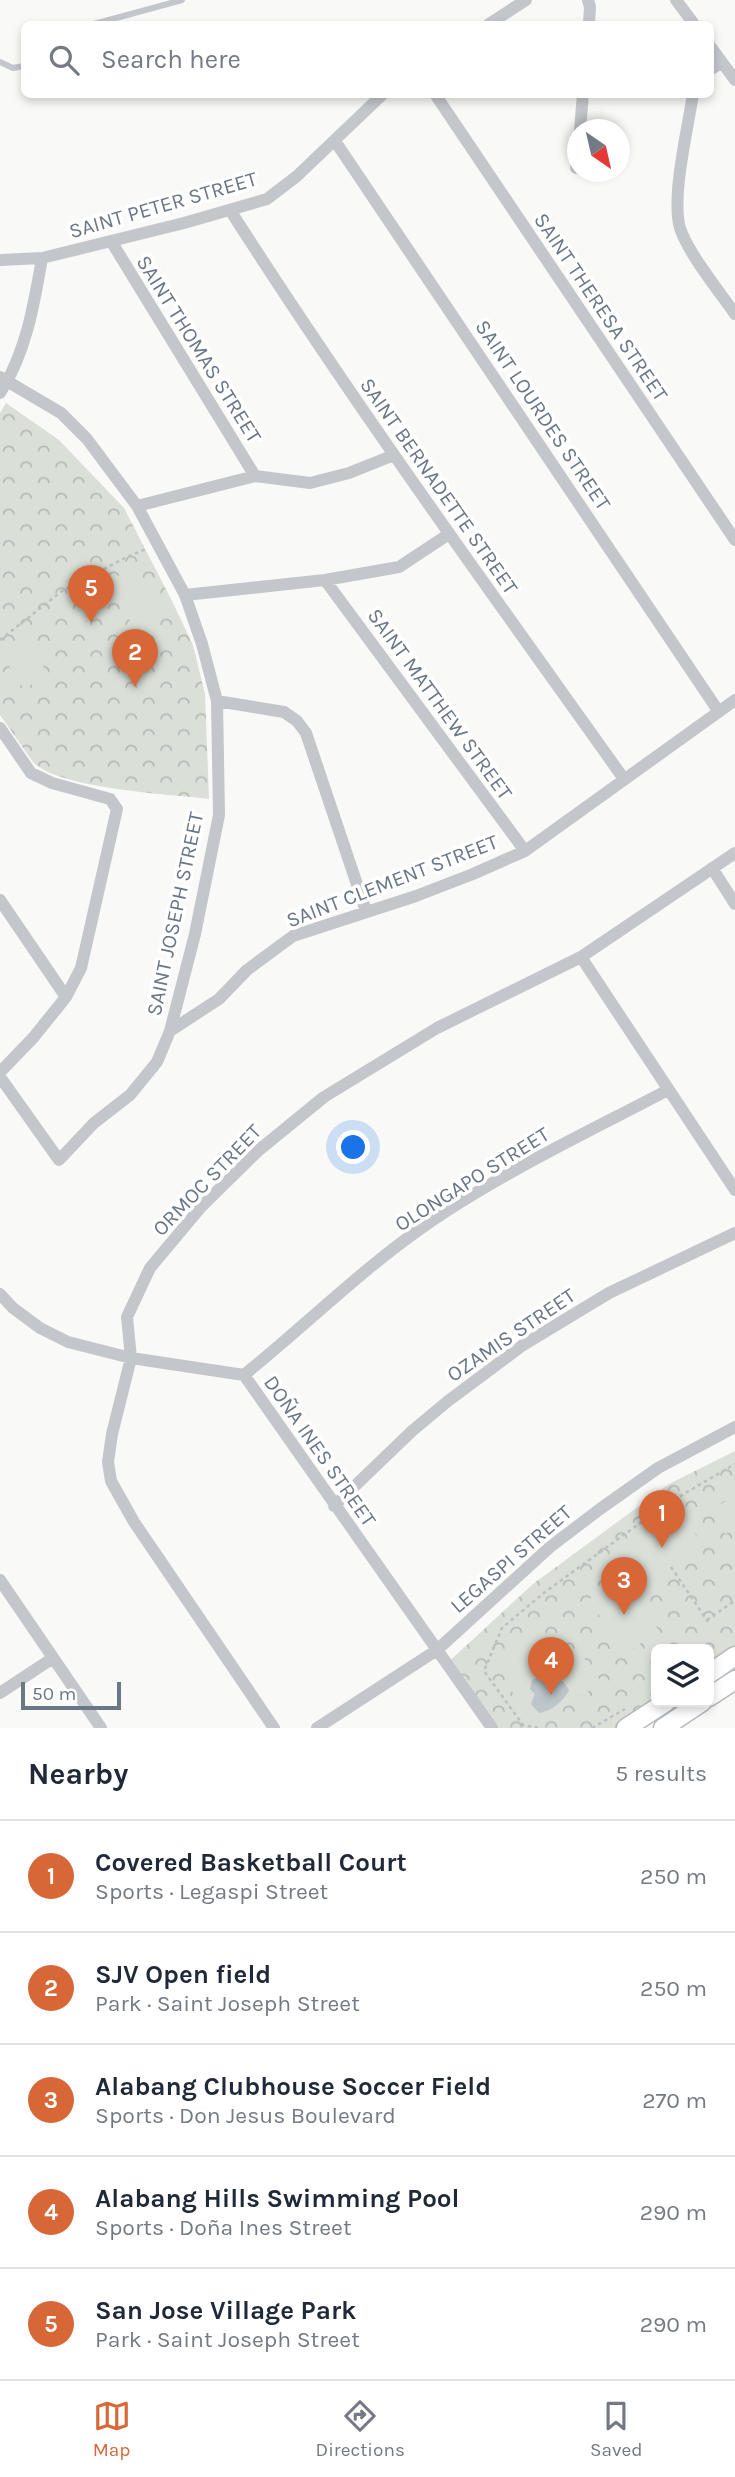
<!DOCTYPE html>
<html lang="en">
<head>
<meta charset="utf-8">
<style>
  body { margin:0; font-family:Karla,sans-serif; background:#f6f6f7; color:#1f2937 }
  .controls { position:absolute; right:21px; bottom:21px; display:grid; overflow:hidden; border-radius:10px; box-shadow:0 4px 10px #0003 }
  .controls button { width:63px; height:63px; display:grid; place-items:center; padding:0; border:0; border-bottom:2px solid #e0e1e3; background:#fff; color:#1f2937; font:35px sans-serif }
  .compass { position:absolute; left:567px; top:119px; width:63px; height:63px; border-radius:50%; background:#fff; box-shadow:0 4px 10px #0003; rotate:146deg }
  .scale { position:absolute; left:21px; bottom:18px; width:100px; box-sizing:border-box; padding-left:7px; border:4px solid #6a7786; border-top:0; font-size:19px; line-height:24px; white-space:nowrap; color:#6a7786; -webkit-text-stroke:5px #fff; paint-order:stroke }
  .you { position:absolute; left:354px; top:1148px; width:24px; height:24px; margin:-18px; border:5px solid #fff; border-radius:50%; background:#1a73e8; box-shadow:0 0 0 10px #1a73e833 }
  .badge { display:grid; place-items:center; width:46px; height:46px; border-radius:50%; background:#d86738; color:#fff; font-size:23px; font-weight:700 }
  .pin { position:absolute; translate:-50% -58px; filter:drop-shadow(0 2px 4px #0008) }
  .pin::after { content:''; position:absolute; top:37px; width:24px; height:21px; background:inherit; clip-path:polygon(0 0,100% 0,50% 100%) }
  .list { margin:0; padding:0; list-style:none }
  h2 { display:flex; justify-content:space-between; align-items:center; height:91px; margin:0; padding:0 28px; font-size:30px }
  h2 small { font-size:23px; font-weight:400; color:#747a83 }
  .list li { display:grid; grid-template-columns:46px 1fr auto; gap:21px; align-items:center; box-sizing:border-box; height:112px; padding:0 28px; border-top:2px solid #e0e1e3 }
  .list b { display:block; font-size:26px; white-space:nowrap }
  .list p { margin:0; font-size:23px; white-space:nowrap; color:#747a83 }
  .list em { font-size:23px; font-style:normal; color:#747a83 }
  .icon { flex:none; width:38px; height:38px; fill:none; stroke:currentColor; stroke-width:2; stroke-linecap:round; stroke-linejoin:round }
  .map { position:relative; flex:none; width:735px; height:1728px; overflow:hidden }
  .search { position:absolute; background:#fff; box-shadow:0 4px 10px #0003; left:21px; right:21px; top:21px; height:77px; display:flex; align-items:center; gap:18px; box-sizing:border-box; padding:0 24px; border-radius:10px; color:#747a83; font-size:26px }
  .sheet { height:651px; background:#fff }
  nav { display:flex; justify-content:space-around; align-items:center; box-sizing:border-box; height:98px; border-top:2px solid #e0e1e3; background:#fff; font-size:19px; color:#747a83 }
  nav a { display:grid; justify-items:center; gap:4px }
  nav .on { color:#d86738 }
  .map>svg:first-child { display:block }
</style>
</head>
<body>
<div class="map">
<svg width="735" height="1728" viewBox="0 0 735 1728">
  <defs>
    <pattern id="park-crowns" width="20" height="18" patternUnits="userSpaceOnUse" patternTransform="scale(1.75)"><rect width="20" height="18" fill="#dadfd8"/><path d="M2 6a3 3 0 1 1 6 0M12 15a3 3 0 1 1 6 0" fill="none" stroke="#b5bab5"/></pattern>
  </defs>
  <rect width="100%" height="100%" fill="#f9f9f7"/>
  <path fill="url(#park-crowns)" d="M6 403 59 440 124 508 172 601 193 645 205 694 209 799C169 794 59 789 33 762L0 715V413Z
    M735 1451V1649L709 1668V1649H656V1702L622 1728H488L445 1665 533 1584 669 1484Z"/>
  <path fill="#dadfd8" d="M131 567 163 617 138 633 106 584Z
    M24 638 48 674 24 689 1 653Z
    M735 1495V1528L725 1534 710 1511Z
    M680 1511 703 1546 645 1584 622 1549Z
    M621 1577 659 1631 627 1653 588 1600Z
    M545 1638C579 1650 582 1653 602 1683L539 1721C516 1704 507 1684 497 1659L517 1643Z"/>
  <path fill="#bdc6cb" d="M541 1676H549L555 1682 563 1681 569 1690C565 1700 550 1712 539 1713L531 1704 535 1694 530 1689 532 1680Z"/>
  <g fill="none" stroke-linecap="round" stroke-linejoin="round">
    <g stroke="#b5babf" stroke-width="21">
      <path id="secondary" d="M709 1674 735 1656
        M709 1697 735 1680
        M626 1728 666 1702
        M663 1728 702 1702"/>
    </g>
    <path stroke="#bdbfc2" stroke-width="2.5" stroke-dasharray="3.5 3.5" stroke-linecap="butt" d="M0 640 62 591 125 558 146 549
      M671 1567 708 1622
      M707 1620 733 1602 735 1605
      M538 1728 523 1725 484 1671 502 1628 545 1592 665 1505 735 1464
      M592 1728 625 1709"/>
    <path stroke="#c3c6ca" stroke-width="6" d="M94 24 182 0
      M0 62 13 68 24 66"/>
    <path stroke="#c3c6ca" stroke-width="12" d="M588 0 590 7 589 24
      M676 0 694 24
      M489 24 526 0
      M710 46 735 80
      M710 70 722 62
      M435 94 735 540
      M693 94C688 128 671 197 680 228 688 253 719 291 735 314
      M580 130 583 94
      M335 141 719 712
      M576 168 578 154
      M230 210C354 404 490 591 624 779
      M111 241 255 476
      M0 260 42 258 184 223 267 199 297 176 383 94
      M0 377 61 413 87 439 137 506 185 595 202 644 217 701 219 815 195 934 170 1031 157 1062 130 1095 94 1123 59 1160 0 1077
      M0 393C26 353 34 305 42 258
      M137 506 255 476 310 483 349 473 394 455
      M325 580 525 851
      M185 595 325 580 399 567 449 534
      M217 701 284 712 297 721 306 733 366 911
      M0 728 31 773 52 783 110 799 117 809 81 968 66 997 33 1038 0 1072
      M712 868 735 904
      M0 900 66 997
      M581 957 735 1190
      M170 1031 219 999 247 970 293 936 416 896 473 874 525 851 735 700
      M0 1294 13 1308 40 1328 68 1342 131 1358 244 1375 492 1728
      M244 1375C306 1325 364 1267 430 1222 505 1171 588 1132 668 1090
      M334 1506 412 1431 448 1401 523 1345 609 1293 735 1233
      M0 1580 101 1728
      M0 1693 53 1658
      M274 1728 134 1522 111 1481 108 1462 112 1434 131 1358 127 1317 150 1268 201 1207 259 1150 324 1097 437 1028 581 957 735 853
      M317 1728 437 1650 550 1547 600 1509 658 1468 735 1427"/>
    <use href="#secondary" stroke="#fff" stroke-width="18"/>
  </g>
  <g text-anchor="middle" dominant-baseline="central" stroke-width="7" stroke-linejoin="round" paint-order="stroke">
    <g font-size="21" fill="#6a7786" stroke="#fff">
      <text transform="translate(163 205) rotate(-16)">SAINT PETER STREET</text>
      <text transform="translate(601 307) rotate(56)">SAINT THERESA STREET</text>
      <text transform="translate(199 349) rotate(58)">SAINT THOMAS STREET</text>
      <text transform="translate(543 415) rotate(56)">SAINT LOURDES STREET</text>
      <text transform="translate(439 486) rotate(55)">SAINT BERNADETTE STREET</text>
      <text transform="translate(440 704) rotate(54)">SAINT MATTHEW STREET</text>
      <text transform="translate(392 881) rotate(-21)">SAINT CLEMENT STREET</text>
      <text transform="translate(175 914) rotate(-78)">SAINT JOSEPH STREET</text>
      <text transform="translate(472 1179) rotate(-32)">OLONGAPO STREET</text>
      <text transform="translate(207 1180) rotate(-46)">ORMOC STREET</text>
      <text transform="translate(511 1335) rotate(-34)">OZAMIS STREET</text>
      <text transform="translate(320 1451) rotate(55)">DOÑA INES STREET</text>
      <text transform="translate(511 1559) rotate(-41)">LEGASPI STREET</text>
    </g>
  </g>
</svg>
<div class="controls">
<button><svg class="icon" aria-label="layers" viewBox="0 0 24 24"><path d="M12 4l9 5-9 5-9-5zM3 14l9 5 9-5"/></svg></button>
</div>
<svg class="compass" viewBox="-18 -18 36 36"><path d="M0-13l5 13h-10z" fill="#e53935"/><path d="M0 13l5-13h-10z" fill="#747a83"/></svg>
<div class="scale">50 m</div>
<div class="you"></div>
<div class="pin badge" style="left:662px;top:1548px">1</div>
<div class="pin badge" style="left:135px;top:687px">2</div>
<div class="pin badge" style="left:624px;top:1615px">3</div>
<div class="pin badge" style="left:551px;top:1695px">4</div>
<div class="pin badge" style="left:91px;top:623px">5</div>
<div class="search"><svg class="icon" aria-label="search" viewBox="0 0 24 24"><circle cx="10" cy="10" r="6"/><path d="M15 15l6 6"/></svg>Search here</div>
</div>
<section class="sheet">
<h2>Nearby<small>5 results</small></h2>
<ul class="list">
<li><span class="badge">1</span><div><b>Covered Basketball Court</b><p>Sports · Legaspi Street</p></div><em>250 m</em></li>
<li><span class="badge">2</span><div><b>SJV Open field</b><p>Park · Saint Joseph Street</p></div><em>250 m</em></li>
<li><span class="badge">3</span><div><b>Alabang Clubhouse Soccer Field</b><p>Sports · Don Jesus Boulevard</p></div><em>270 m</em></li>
<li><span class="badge">4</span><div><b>Alabang Hills Swimming Pool</b><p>Sports · Doña Ines Street</p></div><em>290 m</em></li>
<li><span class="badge">5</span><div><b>San Jose Village Park</b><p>Park · Saint Joseph Street</p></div><em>290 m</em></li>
</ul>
</section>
<nav>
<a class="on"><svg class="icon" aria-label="map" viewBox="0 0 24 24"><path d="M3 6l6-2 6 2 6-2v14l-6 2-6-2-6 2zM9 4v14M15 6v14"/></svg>Map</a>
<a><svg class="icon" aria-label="directions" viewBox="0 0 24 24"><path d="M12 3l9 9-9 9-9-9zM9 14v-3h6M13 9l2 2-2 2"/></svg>Directions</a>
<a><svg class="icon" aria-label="saved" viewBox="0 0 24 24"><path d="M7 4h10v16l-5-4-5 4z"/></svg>Saved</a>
</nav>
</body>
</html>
